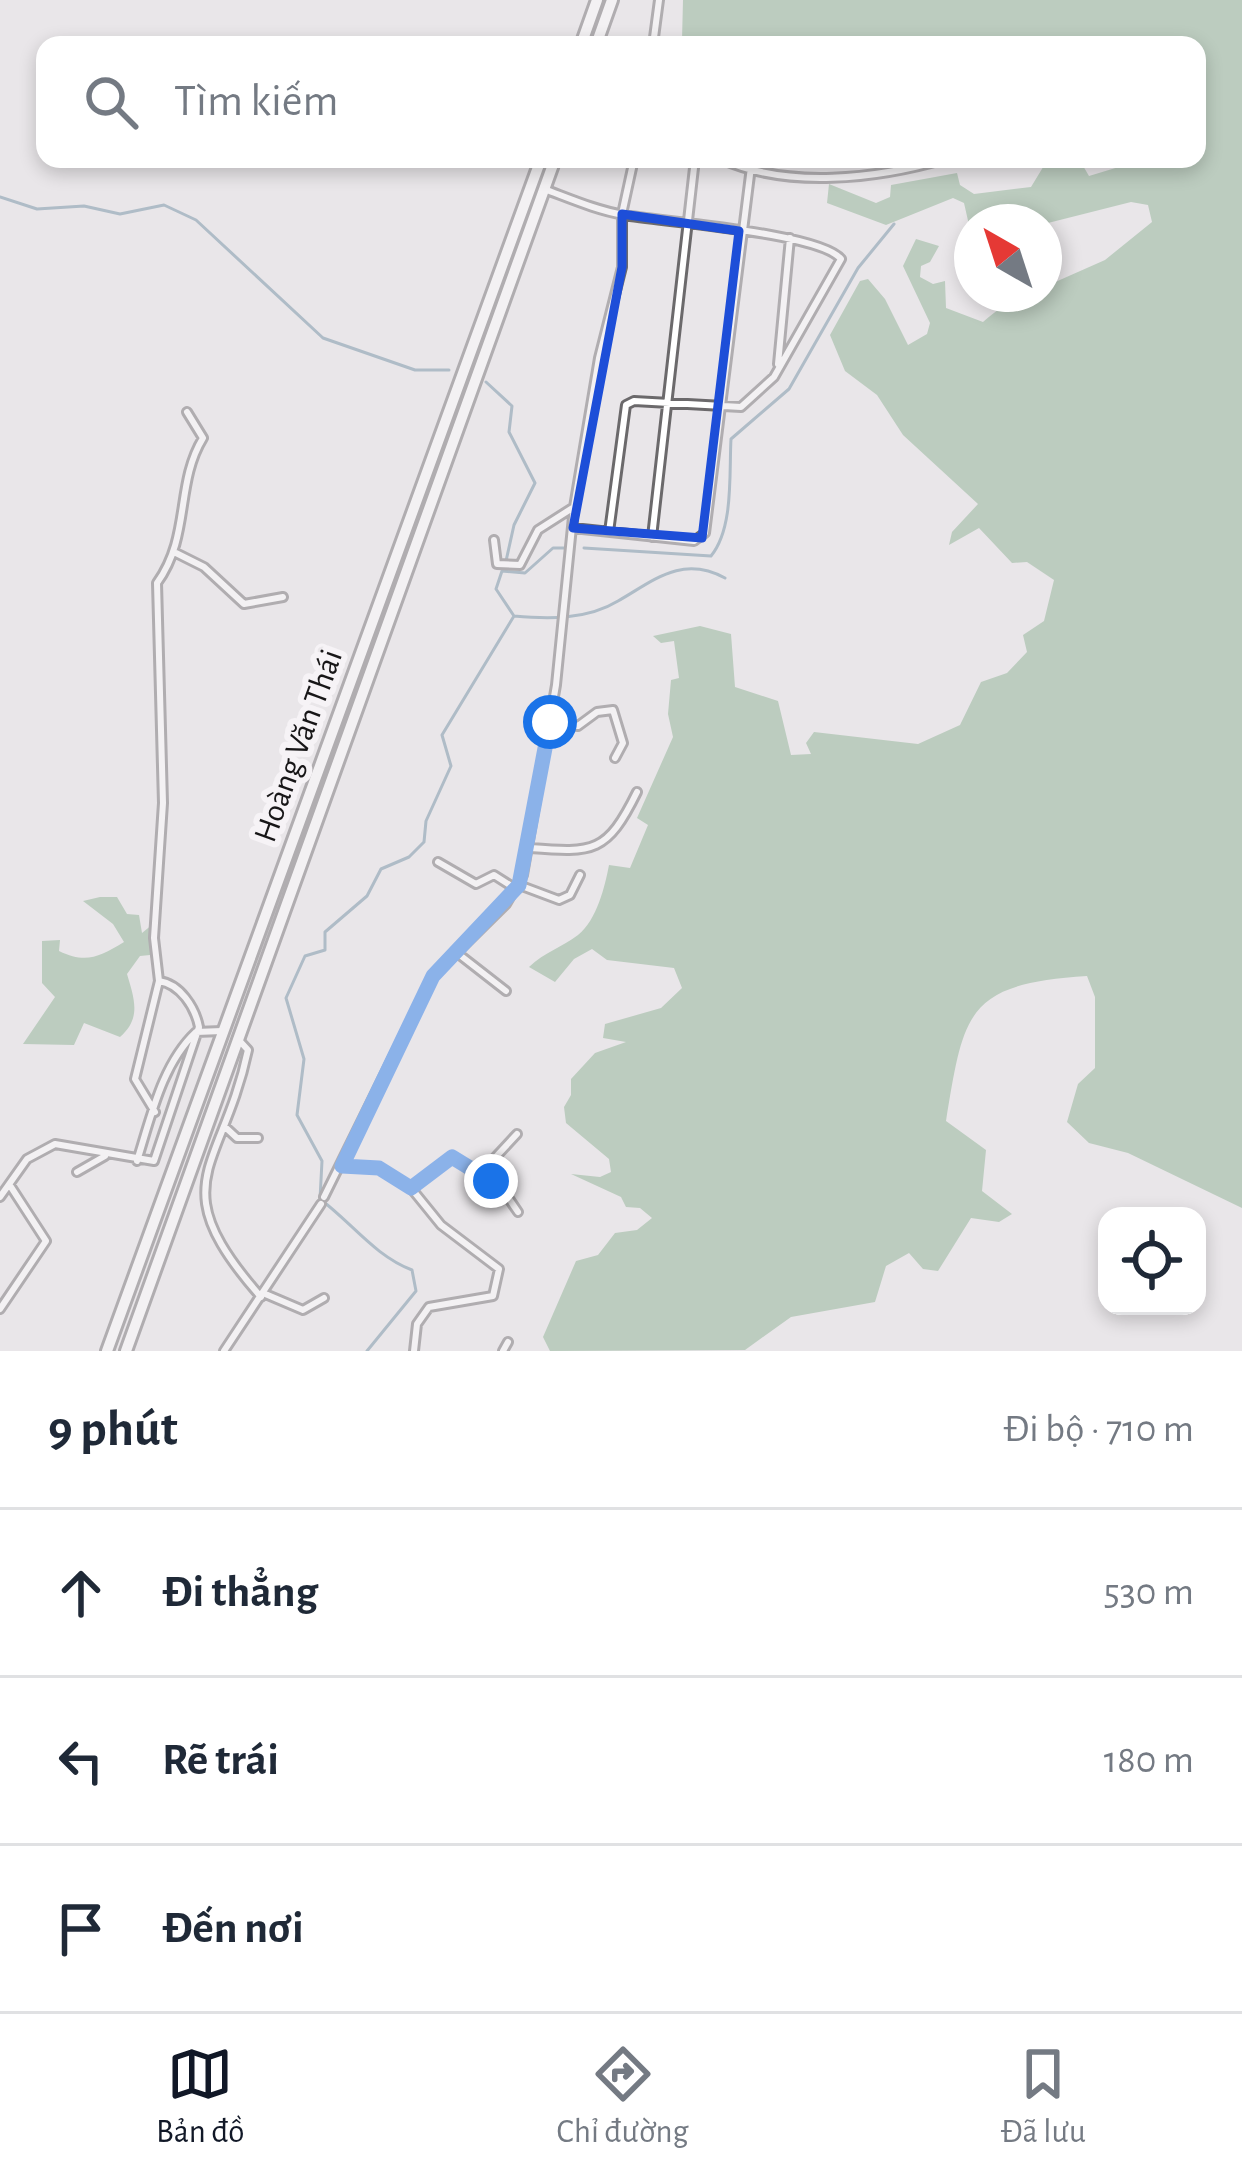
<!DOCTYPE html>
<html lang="vi">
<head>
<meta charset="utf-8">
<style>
  body { margin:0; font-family:"Alegreya Sans",sans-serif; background:#f6f6f7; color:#1f2937 }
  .controls { position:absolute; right:36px; bottom:36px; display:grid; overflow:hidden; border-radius:24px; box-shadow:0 6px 18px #0003 }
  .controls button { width:108px; height:108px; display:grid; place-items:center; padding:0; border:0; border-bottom:3px solid #e0e1e3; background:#fff; color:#1f2937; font:60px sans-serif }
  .compass { position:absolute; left:954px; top:204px; width:108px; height:108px; border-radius:50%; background:#fff; box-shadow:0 6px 18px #0003; rotate:321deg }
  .stop { position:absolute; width:36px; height:36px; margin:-27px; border:9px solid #1a73e8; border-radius:50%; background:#fff }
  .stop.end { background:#1a73e8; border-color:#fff; box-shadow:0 3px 12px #0008 }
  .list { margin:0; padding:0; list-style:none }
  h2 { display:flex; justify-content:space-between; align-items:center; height:156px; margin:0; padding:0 48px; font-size:51px }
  h2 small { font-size:39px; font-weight:400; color:#747a83 }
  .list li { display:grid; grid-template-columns:78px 1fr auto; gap:36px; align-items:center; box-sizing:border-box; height:168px; padding:0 48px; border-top:3px solid #e0e1e3 }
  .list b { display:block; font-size:45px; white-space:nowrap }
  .list em { font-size:39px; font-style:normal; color:#747a83 }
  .icon { flex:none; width:66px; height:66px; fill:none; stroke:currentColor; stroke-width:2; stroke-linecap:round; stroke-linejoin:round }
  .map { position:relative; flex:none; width:1242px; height:1351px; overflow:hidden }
  .search { position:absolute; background:#fff; box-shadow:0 6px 18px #0003; left:36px; right:36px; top:36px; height:132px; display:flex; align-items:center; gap:30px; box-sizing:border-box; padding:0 42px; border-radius:24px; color:#747a83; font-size:45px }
  .sheet { height:660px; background:#fff }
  nav { display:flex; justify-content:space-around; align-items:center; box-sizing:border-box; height:168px; border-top:3px solid #e0e1e3; background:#fff; font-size:33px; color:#747a83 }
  nav a { display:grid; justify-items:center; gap:6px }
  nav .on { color:#111827 }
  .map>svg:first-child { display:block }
</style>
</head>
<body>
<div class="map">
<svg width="1242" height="1351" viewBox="0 0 1242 1351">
  <rect width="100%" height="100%" fill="#e9e6e9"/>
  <path fill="#85ae8c" d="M683 0H1242V1208L1128 1153 1089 1143 1067 1122 1078 1084 1095 1068V997L1087 976C966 984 964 1012 946 1121L986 1150 982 1191 1012 1214 999 1222 971 1218 938 1271 923 1269 909 1253 886 1266 875 1302 791 1317 745 1350 550 1351 543 1337 576 1261 598 1255 615 1233 637 1230 652 1218 640 1208 626 1207 621 1197 571 1174 600 1177 611 1172 609 1159 566 1123 564 1107 571 1095V1079L595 1053 626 1042 603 1038 605 1024 661 1008 682 988 674 968 607 960 592 949 574 959 555 982 529 967C545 952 562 947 578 935 597 920 605 886 609 865L630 868 648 825 637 818 673 737 668 714 671 680 679 678 674 641 661 643 653 636 700 626 731 634 735 687 778 701 791 755 811 754 806 743 814 732 918 744 960 725 981 682 1007 673 1027 652 1023 635 1044 621 1054 580 1027 562 1012 563 979 528 949 545 952 532 978 504 903 435 877 395 845 371 830 335 860 281 868 279 885 299 908 345 927 334 930 323 903 266 916 239 939 246 930 262 921 266 920 277 933 284 945 281 946 308 983 322C1002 306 1018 294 1044 294V287L1105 260 1152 222 1148 205 1131 202 1044 224 972 222V253L955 260 969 225 964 203 953 198 886 225 827 203 829 184 876 203 890 197 891 185 957 173 960 185 974 194 1031 187 1048 159H1079L1089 176 1122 166 1120 159H1197V45H690L682 40Z
    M100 897H117L127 914 139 915 142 933 153 924 159 950 153 965 150 955 140 956 127 974C134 998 142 1018 120 1037L84 1023 74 1045 23 1044 55 997 42 983V941L60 940 59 951C86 964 99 957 124 942L113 924 83 901Z"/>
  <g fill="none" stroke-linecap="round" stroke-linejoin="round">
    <path stroke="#688a9d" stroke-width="3" d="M0 197 37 209 84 206 120 214 164 205 196 220 323 338 415 370H449
      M486 382 512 406 509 432 535 483 514 525 506 561
      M566 548H553L525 573 502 571 496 589 514 616C548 619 587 620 618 601 652 582 681 554 725 578
      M584 548 711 556C734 528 729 473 731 439L789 389 858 268 894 224
      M367 1351 416 1291 412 1270C375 1256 352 1223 320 1199L322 1161 297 1115 304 1059 286 998 305 956 325 950V932L367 896 381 869 409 857 424 842 426 821 451 766 442 735 514 616"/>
    <g stroke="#6b696b" stroke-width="12">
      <path id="minor" d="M653 45 659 0
        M721 159C787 189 877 179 945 159
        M544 189C571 199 596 210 624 215 665 222 820 233 841 259L774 377 741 407 634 401 626 405 609 532
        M778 364 790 238
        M573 528 694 541 705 533 752 159
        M652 537 695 159
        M494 540 497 564 520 565 538 530 574 507
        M176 553 204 567 244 604 283 597
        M550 721 578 726 597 712 613 710 623 743 615 758
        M530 848C594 853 607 853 637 792
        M438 862 476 884 494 875 516 889
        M519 885 559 900 570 895 580 875
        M456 952 506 991
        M237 1038 248 1050C222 1172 160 1182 261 1297
        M155 1112 135 1079 159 981 154 938 163 803 157 583C191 536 175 484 203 438L187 412
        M224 1126 237 1138H258
        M137 1161C151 1117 162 1064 196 1032L222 1031
        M342 1165 379 1168 411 1188 452 1157 501 1187 518 1212
        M77 1172 105 1156
        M478 1176 517 1134
        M411 1188 441 1225 499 1269 493 1296 429 1307 417 1324 414 1351
        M0 1197 27 1159 55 1144 154 1161 199 1027C195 1007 180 984 159 981
        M324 1197 433 976 506 904 523 875 556 685 574 507 599 358 622 267V214L634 159
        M263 1293 303 1310 324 1298
        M0 1309 46 1241 11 1187
        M224 1351 321 1204
        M503 1351 508 1342"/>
    </g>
    <g stroke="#6b696b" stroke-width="16">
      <path id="primary" d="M581 45 597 0
        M596 45 612 0
        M107 1351 541 159
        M126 1351 555 159"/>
    </g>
    <use href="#minor" stroke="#fff" stroke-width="6"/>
    <use href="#primary" stroke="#fff" stroke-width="10"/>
  </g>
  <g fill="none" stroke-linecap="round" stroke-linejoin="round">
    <path stroke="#1a73e8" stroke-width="15" d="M491 1181 452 1157 411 1188 379 1168 342 1166 433 976 519 885 550 722"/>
  </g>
  <path d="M0 0H1242V1351H0ZM622 214 739 231 702 538 573 528 622 267Z" fill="#e9e6e9" fill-opacity=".55" fill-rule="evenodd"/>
  <path fill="none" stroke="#1d4ed8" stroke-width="9" stroke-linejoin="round" d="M622 214 739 231 702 538 573 528 622 267Z"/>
  <g text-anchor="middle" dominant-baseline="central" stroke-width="12" stroke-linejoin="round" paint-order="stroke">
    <g font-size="33" fill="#171617" stroke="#f6f3f6">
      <text transform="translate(299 746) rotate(-70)">Hoàng Văn Thái</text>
    </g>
  </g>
</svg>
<div class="controls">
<button><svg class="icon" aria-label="locate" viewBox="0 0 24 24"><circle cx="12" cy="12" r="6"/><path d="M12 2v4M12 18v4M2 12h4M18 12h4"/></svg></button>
</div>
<svg class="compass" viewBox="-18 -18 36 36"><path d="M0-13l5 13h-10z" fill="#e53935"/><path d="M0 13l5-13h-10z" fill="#747a83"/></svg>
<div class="stop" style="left:550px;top:722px"></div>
<div class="stop end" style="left:491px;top:1181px"></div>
<div class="search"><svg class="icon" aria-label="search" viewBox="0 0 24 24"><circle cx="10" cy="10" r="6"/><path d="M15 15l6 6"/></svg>Tìm kiếm</div>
</div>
<section class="sheet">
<h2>9 phút<small>Đi bộ · 710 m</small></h2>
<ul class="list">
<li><svg class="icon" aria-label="ahead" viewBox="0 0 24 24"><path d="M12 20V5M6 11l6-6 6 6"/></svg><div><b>Đi thẳng</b></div><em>530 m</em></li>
<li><svg class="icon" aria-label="left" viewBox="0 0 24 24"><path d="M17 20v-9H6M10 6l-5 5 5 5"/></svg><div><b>Rẽ trái</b></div><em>180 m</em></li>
<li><svg class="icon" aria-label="arrive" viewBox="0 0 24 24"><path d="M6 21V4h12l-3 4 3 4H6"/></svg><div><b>Đến nơi</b></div></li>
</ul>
</section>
<nav>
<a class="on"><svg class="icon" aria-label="map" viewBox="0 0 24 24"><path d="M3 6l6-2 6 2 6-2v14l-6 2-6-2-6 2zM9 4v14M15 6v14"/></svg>Bản đồ</a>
<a><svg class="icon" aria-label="directions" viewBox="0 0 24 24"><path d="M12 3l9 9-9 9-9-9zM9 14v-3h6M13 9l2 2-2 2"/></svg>Chỉ đường</a>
<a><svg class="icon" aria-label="saved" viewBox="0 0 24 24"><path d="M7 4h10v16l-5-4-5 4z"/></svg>Đã lưu</a>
</nav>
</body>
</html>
